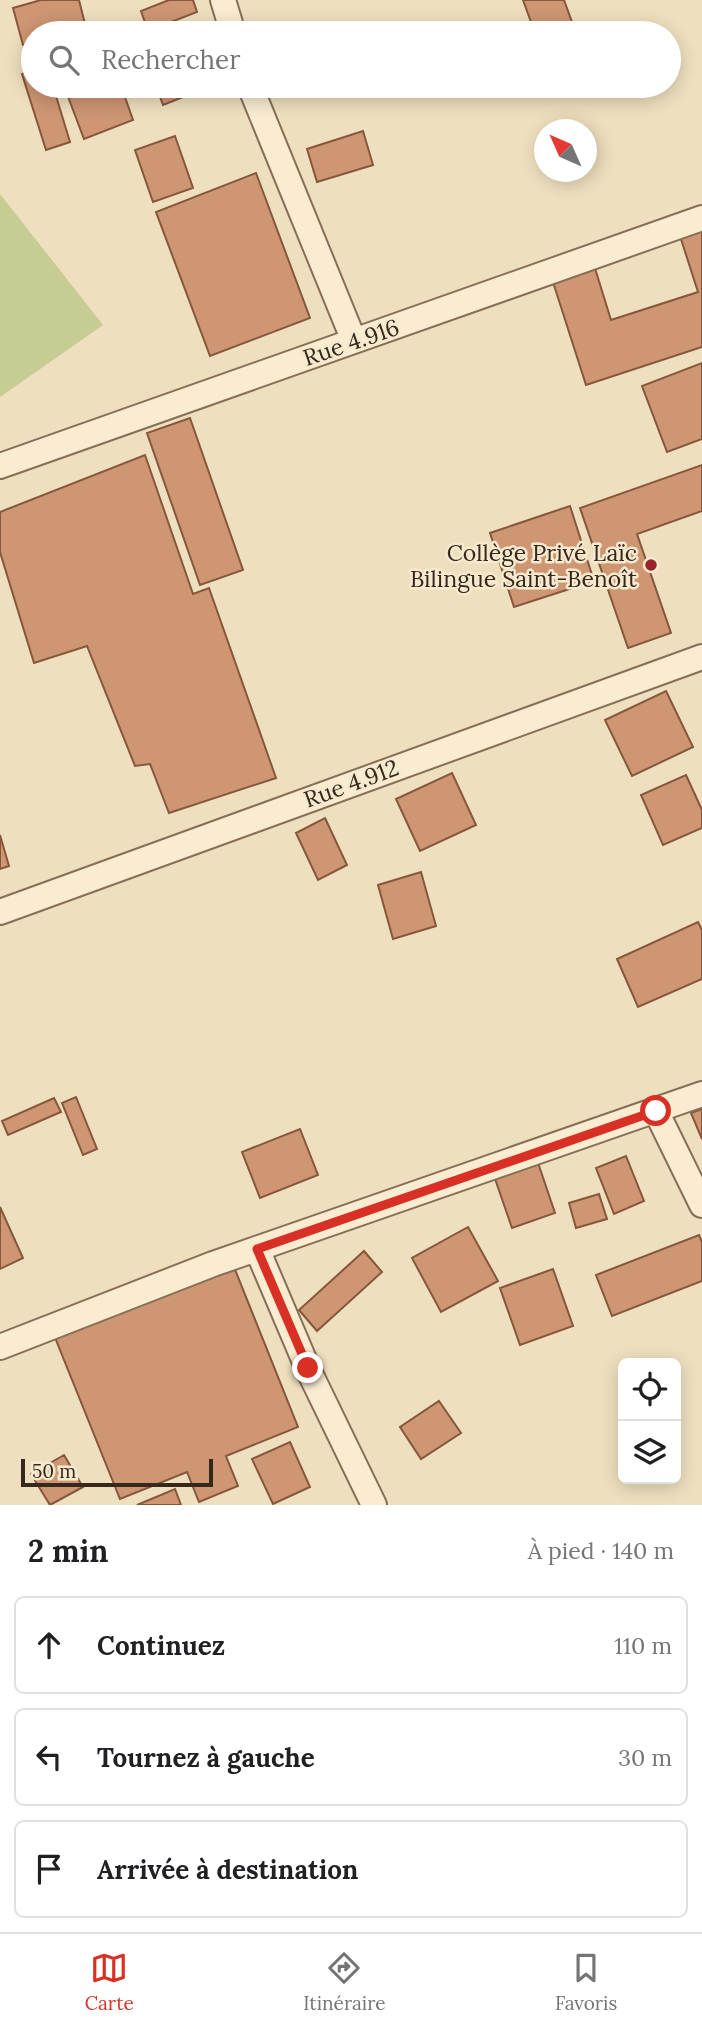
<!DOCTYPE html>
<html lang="fr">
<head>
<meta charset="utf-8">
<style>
  body { margin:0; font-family:Lora,serif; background:#f6f6f6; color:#202124 }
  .controls { position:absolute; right:21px; bottom:21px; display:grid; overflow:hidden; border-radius:10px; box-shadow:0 4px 18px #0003 }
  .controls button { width:63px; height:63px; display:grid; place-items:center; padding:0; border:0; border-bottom:2px solid #e0e0e0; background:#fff; color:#202124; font:35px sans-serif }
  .compass { position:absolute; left:534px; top:119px; width:63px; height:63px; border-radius:50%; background:#fff; box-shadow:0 4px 18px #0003; rotate:315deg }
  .scale { position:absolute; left:21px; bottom:18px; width:192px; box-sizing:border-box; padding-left:7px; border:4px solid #36281c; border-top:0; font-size:19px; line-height:24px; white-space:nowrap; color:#36281c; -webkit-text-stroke:5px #f6e9ce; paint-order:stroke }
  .stop { position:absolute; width:21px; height:21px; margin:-16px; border:5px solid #d93025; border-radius:50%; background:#fff }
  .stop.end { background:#d93025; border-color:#fff; box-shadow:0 2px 7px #0008 }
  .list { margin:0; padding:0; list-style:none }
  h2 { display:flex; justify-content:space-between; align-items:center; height:91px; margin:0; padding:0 28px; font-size:30px }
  h2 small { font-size:23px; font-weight:400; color:#757577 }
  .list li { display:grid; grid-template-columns:46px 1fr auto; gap:21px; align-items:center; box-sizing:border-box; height:98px; margin:0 14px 14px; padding:0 14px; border:2px solid #e0e0e0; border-radius:10px }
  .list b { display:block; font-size:26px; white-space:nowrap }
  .list em { font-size:23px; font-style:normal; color:#757577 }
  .icon { flex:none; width:38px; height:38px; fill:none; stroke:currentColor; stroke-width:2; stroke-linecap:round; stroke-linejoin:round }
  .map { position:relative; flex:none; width:702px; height:1505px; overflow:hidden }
  .search { position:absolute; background:#fff; box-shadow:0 4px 18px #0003; left:21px; right:21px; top:21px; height:77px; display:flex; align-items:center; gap:18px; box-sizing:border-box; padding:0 24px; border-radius:38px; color:#757577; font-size:26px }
  .sheet { height:427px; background:#fff }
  nav { display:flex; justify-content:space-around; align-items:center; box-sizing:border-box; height:98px; border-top:2px solid #e0e0e0; background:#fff; font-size:19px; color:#757577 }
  nav a { display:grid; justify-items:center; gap:4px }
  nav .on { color:#d93025 }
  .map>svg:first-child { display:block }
</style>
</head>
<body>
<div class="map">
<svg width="702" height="1505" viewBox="0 0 702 1505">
  <rect width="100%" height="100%" fill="#eedfbe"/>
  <path fill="#c7cc92" d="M0 194 103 325 0 397Z"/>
  <path fill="#ce9673" stroke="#87573c" stroke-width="2" d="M41 0H79L86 28 66 33H33V42L23 45 13 8Z
    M169 0H193L197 12 148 31 141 11Z
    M523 0H564L576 33H535Z
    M189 23 193 33H164Z
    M33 70V86H53L70 142 46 150 22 74Z
    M64 86H121L133 120 84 139Z
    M156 86H211L163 105Z
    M363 131 373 165 317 182 307 149Z
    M175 136 193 188 153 202 135 150Z
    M256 173 310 318 210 356 156 212Z
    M702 229V347L586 385 552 279 594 265 611 320 698 292 680 236Z
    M702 363V439L667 452 642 386Z
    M190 418 243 570 200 585 147 433Z
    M145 455 193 594 209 588 276 778 169 813 150 764 135 766 87 646 34 663 0 552V512Z
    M702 465V511L637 534 671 633 628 648 580 508Z
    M570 506 594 581 514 607 490 533Z
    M666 691 693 747 632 776 605 720Z
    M452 773 476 825 420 851 396 799Z
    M686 775 702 810V828L663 845 641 795Z
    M325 818 347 865 318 880 296 833Z
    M0 835 9 866 0 869Z
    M421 872 436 926 393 939 378 885Z
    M698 922 702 930V979L638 1007 617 959Z
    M76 1097 97 1149 83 1155 62 1103Z
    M54 1098 61 1112 8 1135 2 1121Z
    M702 1109V1139L691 1113Z
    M300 1129 318 1175 260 1198 242 1152Z
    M535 1154 555 1213 512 1228 492 1170Z
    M626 1156 644 1201 614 1214 596 1168Z
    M599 1194 607 1219 576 1228 569 1203Z
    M0 1207 23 1258 0 1269Z
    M468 1227 498 1281 441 1312 412 1258Z
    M699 1235 702 1242V1281L612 1316 596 1275Z
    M364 1251 382 1272 317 1331 299 1310Z
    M232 1262 298 1427 226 1456 238 1486 199 1502 187 1472 120 1499 54 1335Z
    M553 1269 573 1326 520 1345 500 1288Z
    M439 1401 461 1433 421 1459 400 1427Z
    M290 1442 310 1487 273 1504 252 1459Z
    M64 1455 83 1487 50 1505 31 1474Z
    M175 1489 181 1505H137Z"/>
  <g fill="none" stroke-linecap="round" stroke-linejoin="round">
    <g stroke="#876f57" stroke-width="28">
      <path id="minor" d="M223 0 233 33
        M250 86 354 341
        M0 466 702 218
        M0 912 702 657
        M656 1111 702 1205
        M257 1249 308 1369 374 1505
        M0 1347 213 1264 702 1094"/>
    </g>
    <use href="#minor" stroke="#f9ecd1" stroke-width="24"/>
  </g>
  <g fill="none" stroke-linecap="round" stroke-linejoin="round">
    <path stroke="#d93025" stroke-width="9" d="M308 1368 257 1249 656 1111"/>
  </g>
  <circle fill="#97252a" stroke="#f6e9ce" stroke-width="2.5" cx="651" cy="565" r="7"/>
  <g text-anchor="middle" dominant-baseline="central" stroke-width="5" stroke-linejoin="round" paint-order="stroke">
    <g font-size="23" fill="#36281c" stroke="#f6e9ce">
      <text transform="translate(351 342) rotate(-19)">Rue 4.916</text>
      <text transform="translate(351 783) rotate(-20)">Rue 4.912</text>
    </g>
    <g font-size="23" fill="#36281c" stroke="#f6e9ce" text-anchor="end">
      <text x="637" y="552">Collège Privé Laïc<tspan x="637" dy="26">Bilingue Saint-Benoît</tspan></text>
    </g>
  </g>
</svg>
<div class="controls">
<button><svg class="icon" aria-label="locate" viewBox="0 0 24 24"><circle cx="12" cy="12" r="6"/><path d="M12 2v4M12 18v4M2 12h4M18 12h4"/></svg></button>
<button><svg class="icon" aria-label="layers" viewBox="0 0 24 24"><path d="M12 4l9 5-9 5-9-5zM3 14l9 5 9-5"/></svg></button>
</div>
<svg class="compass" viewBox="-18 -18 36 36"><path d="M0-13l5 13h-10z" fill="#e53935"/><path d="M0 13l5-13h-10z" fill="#757577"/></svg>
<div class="scale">50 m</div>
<div class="stop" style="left:656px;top:1111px"></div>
<div class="stop end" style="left:308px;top:1368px"></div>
<div class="search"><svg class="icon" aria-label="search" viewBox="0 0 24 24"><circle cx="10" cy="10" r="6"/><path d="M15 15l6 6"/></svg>Rechercher</div>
</div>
<section class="sheet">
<h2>2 min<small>À pied · 140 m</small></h2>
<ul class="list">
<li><svg class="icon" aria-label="ahead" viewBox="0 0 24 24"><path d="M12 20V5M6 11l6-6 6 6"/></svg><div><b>Continuez</b></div><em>110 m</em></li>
<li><svg class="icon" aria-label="left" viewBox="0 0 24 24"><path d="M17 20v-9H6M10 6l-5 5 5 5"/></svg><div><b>Tournez à gauche</b></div><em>30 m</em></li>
<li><svg class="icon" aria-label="arrive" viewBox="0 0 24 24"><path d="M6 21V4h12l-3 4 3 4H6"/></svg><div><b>Arrivée à destination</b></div></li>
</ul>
</section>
<nav>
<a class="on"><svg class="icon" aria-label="map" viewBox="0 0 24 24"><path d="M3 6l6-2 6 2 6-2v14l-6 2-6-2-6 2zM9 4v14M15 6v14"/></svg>Carte</a>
<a><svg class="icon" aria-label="directions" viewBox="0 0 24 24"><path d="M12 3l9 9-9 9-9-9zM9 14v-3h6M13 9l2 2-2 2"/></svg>Itinéraire</a>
<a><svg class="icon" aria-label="saved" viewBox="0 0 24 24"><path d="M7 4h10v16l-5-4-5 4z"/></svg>Favoris</a>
</nav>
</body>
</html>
